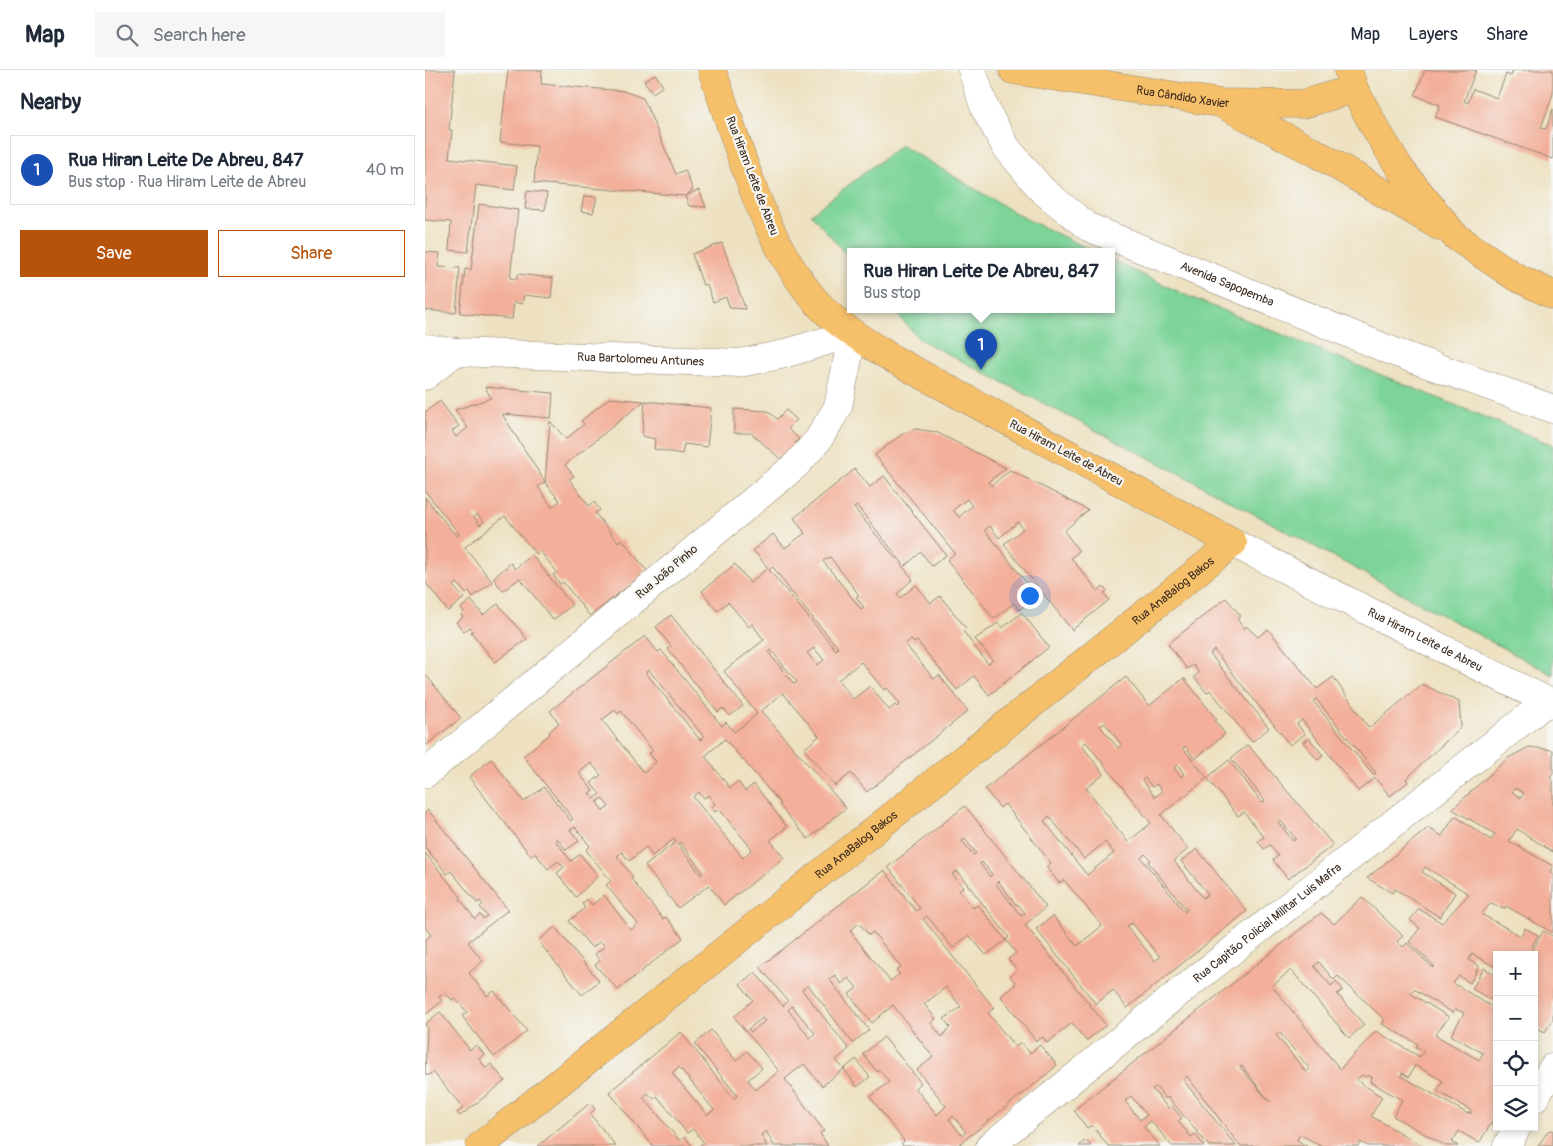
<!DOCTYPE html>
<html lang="en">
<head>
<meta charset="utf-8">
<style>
  body { margin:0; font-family:Pangolin,sans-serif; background:#f6f6f7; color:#1f2937 }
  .controls { position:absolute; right:15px; bottom:15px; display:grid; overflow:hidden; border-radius:0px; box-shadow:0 2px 8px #0003 }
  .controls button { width:45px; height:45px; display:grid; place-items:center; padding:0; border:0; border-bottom:1px solid #e0e1e3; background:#fff; color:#1f2937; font:25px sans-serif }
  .you { position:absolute; left:604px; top:525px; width:18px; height:18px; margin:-12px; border:4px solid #fff; border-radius:50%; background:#1a73e8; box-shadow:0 0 0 8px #1a73e833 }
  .badge { display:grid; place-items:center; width:32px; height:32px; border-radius:50%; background:#b45309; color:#fff; font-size:16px; font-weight:700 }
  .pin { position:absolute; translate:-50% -41px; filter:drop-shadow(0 1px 2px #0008) }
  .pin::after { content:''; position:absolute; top:26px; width:18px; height:15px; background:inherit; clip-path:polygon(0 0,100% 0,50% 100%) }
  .popup { position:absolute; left:422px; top:178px; width:268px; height:65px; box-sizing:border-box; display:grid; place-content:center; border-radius:0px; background:#fff; filter:drop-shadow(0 1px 4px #0005); font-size:16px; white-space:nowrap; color:#747a83 }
  .popup b { font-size:19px; color:#1f2937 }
  .popup::after { content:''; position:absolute; left:50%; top:100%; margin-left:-10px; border:10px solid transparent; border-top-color:#fff }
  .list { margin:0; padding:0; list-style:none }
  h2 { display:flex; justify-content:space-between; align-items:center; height:65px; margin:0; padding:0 20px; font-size:21px }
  h2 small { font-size:16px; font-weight:400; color:#747a83 }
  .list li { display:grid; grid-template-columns:32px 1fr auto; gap:15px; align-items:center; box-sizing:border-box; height:70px; margin:0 10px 10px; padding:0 10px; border:1px solid #e0e1e3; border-radius:0px }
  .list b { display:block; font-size:19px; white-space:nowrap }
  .list p { margin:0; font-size:16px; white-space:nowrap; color:#747a83 }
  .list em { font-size:16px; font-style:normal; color:#747a83 }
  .actions { display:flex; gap:10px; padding:15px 20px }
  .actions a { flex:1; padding:11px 0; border:1px solid #b45309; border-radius:0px; text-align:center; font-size:18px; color:#b45309 }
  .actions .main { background:#b45309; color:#fff }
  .icon { flex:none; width:28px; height:28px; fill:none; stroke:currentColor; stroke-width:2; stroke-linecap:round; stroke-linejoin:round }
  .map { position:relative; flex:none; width:1128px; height:1076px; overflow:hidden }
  header { display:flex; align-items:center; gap:30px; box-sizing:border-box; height:70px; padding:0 25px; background:#fff; border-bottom:1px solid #e0e1e3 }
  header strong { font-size:24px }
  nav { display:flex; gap:28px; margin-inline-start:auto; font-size:18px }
  .search { width:350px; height:45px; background:#f6f6f7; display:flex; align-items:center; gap:12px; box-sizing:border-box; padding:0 18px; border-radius:0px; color:#747a83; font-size:19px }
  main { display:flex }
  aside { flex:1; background:#fff }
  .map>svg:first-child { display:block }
</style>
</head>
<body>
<header>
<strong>Map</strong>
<div class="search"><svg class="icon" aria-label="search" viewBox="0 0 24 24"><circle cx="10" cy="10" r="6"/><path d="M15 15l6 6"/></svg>Search here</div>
<nav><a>Map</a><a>Layers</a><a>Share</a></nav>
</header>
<main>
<aside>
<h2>Nearby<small></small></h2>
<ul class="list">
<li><span class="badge" style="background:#1a4fb4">1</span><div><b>Rua Hiran Leite De Abreu, 847</b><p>Bus stop · Rua Hiram Leite de Abreu</p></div><em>40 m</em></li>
</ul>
<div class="actions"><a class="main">Save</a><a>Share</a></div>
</aside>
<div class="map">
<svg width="1128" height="1076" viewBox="0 0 1128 1076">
  <rect width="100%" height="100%" fill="#f6f6f2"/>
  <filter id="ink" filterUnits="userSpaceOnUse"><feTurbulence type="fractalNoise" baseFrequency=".02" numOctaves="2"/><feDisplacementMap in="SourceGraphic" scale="10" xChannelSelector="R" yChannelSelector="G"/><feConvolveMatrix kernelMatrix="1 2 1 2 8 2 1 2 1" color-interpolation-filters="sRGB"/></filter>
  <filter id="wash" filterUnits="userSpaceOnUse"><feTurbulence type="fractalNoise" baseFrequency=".0096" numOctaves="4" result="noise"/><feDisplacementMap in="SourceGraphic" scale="20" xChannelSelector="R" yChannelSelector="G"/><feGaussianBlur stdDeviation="1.12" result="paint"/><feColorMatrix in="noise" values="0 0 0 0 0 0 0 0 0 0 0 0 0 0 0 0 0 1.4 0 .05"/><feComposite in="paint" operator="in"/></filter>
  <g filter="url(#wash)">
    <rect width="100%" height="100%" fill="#ede1c1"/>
    <path fill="#7dd499" stroke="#5c7f5c" d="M476 75 599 148 668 181H426V190L386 144Z
      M686 190 765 227 1128 375V605L757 405 494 269 468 239H686Z"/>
    <g id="blocks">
      <path fill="#f3af99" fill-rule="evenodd" d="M0 0H30L24 60H27L24 88 92 96 89 120 51 115 43 182 24 180 26 152 0 150Z
        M83 0H117L116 14 198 21 218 28 251 104 260 100 268 120 260 126 274 120 281 137 264 136 260 126 109 113 112 76 75 72Z
        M1000 0H1051L1039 31 1043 33 1048 19 1072 28 1081 4 1086 6 1088 0H1128V24L1116 58 1121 59 1128 39V89L1010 47 1015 35 990 25Z
        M230 4 238 16 228 23 219 11Z
        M102 121 122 123 120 140 100 139Z
        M159 126 172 127 168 143 156 141Z
        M54 134 93 140 85 208 92 209 93 204 128 208 126 228 99 225 97 234 89 232 87 249 35 243 40 199 46 200Z
        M297 173 320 238V239L305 238 301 227 288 232 282 214 278 215 267 184Z
        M0 182 15 183 13 197 35 198 31 243 0 240Z
        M60 317 128 323 126 348 77 344 120 412 113 417 127 437 135 431 120 412 125 351 141 369 159 354 156 351 184 328 219 331 140 395 149 406 144 409 164 436 169 432 175 440 170 443 193 472 197 469 222 501 165 546 138 512 135 514 128 505 132 502 115 481 111 484 80 446 40 477 67 512 48 527 44 521 41 524 32 513 28 516 39 528 23 541 0 512V427L32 467 34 464 0 421V342L15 331 34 356 27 361 31 367 43 358 30 340 66 328ZM52 444 59 452 55 455 49 447Z
        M220 331 286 338 282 377 259 374 257 384 229 379 230 369 217 366Z
        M309 339 343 341 352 349 361 340 372 350 363 359 374 369 370 373 372 375 358 391 326 363H309Z
        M490 359 511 362 581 398 563 412 566 416 585 400 663 440 639 461 654 481 646 488 673 521 678 517 682 521 679 523 684 530 647 560 579 474 598 459 593 452 574 468 565 456 560 460 612 526 594 540 589 533 569 549 522 490 530 483 450 385 477 364ZM542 429 547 436 534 447 528 440Z
        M430 399 445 417 459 406 521 485 507 496 496 482 480 496 432 436 429 438 488 509 472 524 475 528 491 515 506 533 515 526 541 558 538 561 563 594 568 590 550 569 573 553 577 558 597 543 624 577 564 625 549 606 532 620 492 571 489 573 486 569 480 574 509 609 514 605 543 641 442 722 426 703 410 716 379 679 394 666 358 623 336 641 421 738 383 769 354 735 356 734 300 669 280 686 305 718 313 711 320 721 329 714 362 757 345 770 359 788 299 835 284 815 253 838 220 796 251 772 249 769 227 786 221 777 204 791 197 782 192 786 208 807 206 809 238 849 241 847 258 868 193 920 170 895 175 891 170 884 180 876 175 871 167 878 144 851 160 838 157 834 162 829 167 835 179 825 206 860 213 854 181 815 186 811 161 780 165 776 150 757 145 760 154 771 141 780 132 768 130 770 146 791 155 784 173 806 151 827 132 803 139 797 133 791 123 799 110 783 106 786 44 707 66 689 99 732 119 717 146 751 148 749 98 686 125 664 124 662 134 653 125 641 220 566 233 582 236 580 297 656 301 652 309 662 320 654 332 644 299 601 339 570 327 554 324 557 303 532 292 541 277 521 310 494 325 513 343 498 328 480 348 464 360 478 380 463 369 448ZM405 487 434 525 431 527 439 537 436 539 398 491ZM348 497 367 523 413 578 411 580 344 500ZM389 578 399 590 392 595 382 583ZM346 580 372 612 369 614 343 582ZM436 592 459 620 462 618 475 634 472 637 470 635 464 640 445 616 428 629 413 610ZM224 600 279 667 275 670 221 603ZM190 640 193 644 196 641 228 681 224 683 231 692 219 703 177 650ZM166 693 176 705 166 713 175 724 169 729 164 723 168 721 154 703ZM274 722 279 728 283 725 290 734 286 737 290 742 294 739 327 779 318 788 268 727ZM177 728 184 737 178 741 172 732ZM255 772 278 803 276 805 253 774Z
        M107 485 147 535 128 550 95 508 78 521 68 508 86 493 90 499Z
        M801 528 816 546 812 549 819 559 821 556 833 567 843 559 892 619 908 607 944 658 997 614 1034 632 1036 657 981 709 983 712 965 726 950 708 933 721 877 650 872 654 880 664 865 675 789 580 785 584 844 658 827 672 785 620 782 623 769 607 774 603 768 595 762 599 743 574ZM891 629 951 703 948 705 888 631Z
        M46 530 58 545 73 534 102 569 70 592 46 562 48 560 45 557 39 562 31 552 38 547 36 545 39 542 36 538Z
        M246 545 318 636 305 646 298 638 293 642 243 579 246 576 231 557Z
        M0 604 36 648 0 676Z
        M701 607 724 636 759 608 792 650 790 651 800 664 770 689 760 676 758 678 782 708 804 690 837 733 840 731 806 688 823 675 908 775 863 809 848 790 853 786 845 775 839 779 833 771 839 767 819 742 813 746 782 708 736 745 763 779 749 791 778 828 783 824 756 791 772 779 822 841 702 938 688 920 671 934 611 859 628 846 652 876 677 856 639 810 634 813 621 797 626 793 580 734 575 738 560 719ZM680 653 697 675 693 678 675 656ZM661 672 726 753 703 772 661 718 679 704 657 676ZM753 695 759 704 756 707 749 698ZM720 708 727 717 732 714 737 721 730 727 717 710ZM624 746 659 789 680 772 689 783 662 805 619 751ZM855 750 871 769 868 771 853 752ZM720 784 726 790 723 792 762 840 760 842 716 788ZM707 853 735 887 730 891 702 856Z
        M884 668 898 685 893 690 878 672Z
        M1104 677 1128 680V704L1125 708 1128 710V782L1092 759 1084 771 1128 796 1125 802 1128 803V863L1081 836 1079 839 1066 833 1056 844 1096 866 1100 858 1113 865 1106 879 1108 880 1118 861 1128 866V949L1120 962 1109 956V885H1072V898L1047 884 1044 890 1054 896 1045 913 1034 906 1028 913 1072 940V1044L1054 1073 1034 1061 1027 1072 1033 1076H1021L968 1046 977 1030 945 1012 947 1007 943 1005 941 1007 937 1005 931 1010 957 1027 946 1046 998 1076H943L935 1072 933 1076H895L875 1064 872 1070 882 1076H815L762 1006 758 1010 811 1076H784L743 1027 741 1029 731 1017 727 1019 744 1039 747 1036 757 1048 753 1051 766 1067 770 1064 779 1076H747L726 1051 719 1057 735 1076H683L667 1055 662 1058 649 1040 896 843 909 854 937 827 978 866 972 871 978 877 982 873 1008 898 1009 896 984 872 995 858 985 850 994 839 1017 853 1044 824 1000 797 997 802 1030 823 1015 847 970 819 967 823 942 808 1003 758 1017 766 1030 746 1066 770 1070 764 1027 739 1083 688ZM1090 718 1099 723 1096 728 1087 722ZM894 892 909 910 913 906 960 950 957 954 993 974 991 977 999 981 995 987 951 961 915 999 847 916 866 900 924 968 939 955 912 924 918 920 911 911 906 916 889 896ZM989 919 1028 943 1030 939 1039 943 1026 965 1058 983 1054 990 1010 965 1024 947 985 923ZM854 962 885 999 881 1002 851 965ZM990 995 1018 1011 1012 1021 1047 1041 1046 1044 1044 1042 1043 1044 976 1006 977 1003 984 1007ZM817 996 845 1032 815 997ZM706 1026 722 1045 715 1050 700 1031Z
        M540 736 621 837 600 855 681 955 661 971 647 953 622 973 618 967 611 971 576 926 591 914 585 906 592 900 583 889 591 883 581 870 561 885 544 865 528 878 502 846 498 849 569 938 563 943 590 977 596 973 605 983 615 975 632 995 621 1005 532 1076H478L476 1074 479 1071 445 1027 464 1012 454 1000 452 1002 438 984 459 967 496 1013 490 1018 512 1045 521 1036 492 1000 508 987 468 935 447 953 424 924 432 918 424 908 416 914 410 905 404 909 444 960 428 973 383 915 377 920 424 979 411 990 419 999 397 1016 379 994 360 1009 399 1061 395 1063 403 1076H349L341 1061 336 1065 342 1076H273L279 1073 268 1059 262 1063 232 1026 229 1029 223 1023 218 1027 255 1071 260 1067 267 1076H228L184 1022 256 962 309 1029 312 1025 270 974 286 960 311 991 322 981 337 998 323 1010 331 1020 354 1001 309 947 328 930 315 914 330 902 358 936 363 931 335 897 459 800 491 841 495 838 463 797ZM540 769 551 783 549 785 537 771ZM557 792 567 804 565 807 555 794ZM532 801 584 867 581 870 553 835 548 838 534 821 538 817 527 804ZM573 811 591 835 593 834 600 843 596 846 571 814ZM434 853 444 865 448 862 476 897 471 900 475 904 465 911 425 861ZM521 917 536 937 519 949 525 957 517 967 506 953 511 949 499 934ZM367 936 390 963 385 968 363 940ZM337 948 340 951 326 962 323 959ZM254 997 289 1040 282 1045 247 1003ZM528 1046 541 1062 537 1065 524 1049Z
        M3 740 83 840 43 872 58 891 44 903 62 926 69 921 102 961 69 987 37 946 42 942 30 928 27 930 20 923 14 927 17 931 0 945V870L6 865 0 858V783L36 827 35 829 50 849 55 844 58 849 62 846 55 837 58 835 55 831 52 833 26 801 22 804 0 777V743Z
        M130 857 174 911 157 925 113 871Z
        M1059 898 1072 906V933L1047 919Z
        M15 942 45 980 51 975 59 984 54 989 61 998 66 994 80 1011 35 1046 32 1043 38 1038 8 1002 2 1006 0 1003 2 958 0 954Z
        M431 989 445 1007 432 1017 419 999Z
        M165 1033 170 1039 165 1044 191 1076H113Z
        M1128 1060V1076H1113L1123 1061Z
        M661 1070 666 1076H654Z"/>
    </g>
  </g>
  <g filter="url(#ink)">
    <use href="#blocks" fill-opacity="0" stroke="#948670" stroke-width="1"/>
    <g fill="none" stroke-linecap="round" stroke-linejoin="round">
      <g stroke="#948670" stroke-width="29">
        <g id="minor">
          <path id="s1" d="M547 0 560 39 581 77 617 120 663 157 972 283 1128 339"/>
          <path id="s2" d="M0 278 30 282 315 293 355 285 428 263 413 337 393 370 371 395 0 704"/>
          <path d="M0 306 30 282"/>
          <path id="s3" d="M808 473 1128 634"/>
          <path d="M1109 1029 1128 997"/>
          <path id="s4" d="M565 1076 737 936 1123 631"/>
          <path d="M1082 1076 1092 1057"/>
        </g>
      </g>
      <g stroke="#948670" stroke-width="29">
        <g id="major">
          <path id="s5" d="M588 0 795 33 878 34 929 19"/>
          <path d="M923 0 929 19 949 56 976 100 1030 166 1089 206 1128 225"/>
          <path d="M799 35 889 82 1014 156"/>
          <path id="s6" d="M55 1076 808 473 468 289C443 273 415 257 394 235 337 171 315 79 287 0"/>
        </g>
      </g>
      <use href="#minor" stroke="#fff" stroke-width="28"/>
      <use href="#major" stroke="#f6c06b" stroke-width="28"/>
    </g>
  </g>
  <g text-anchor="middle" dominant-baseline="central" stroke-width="4.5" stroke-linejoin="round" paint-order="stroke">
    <g font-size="12" fill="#3b2a1e" stroke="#f6f6f2">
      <text stroke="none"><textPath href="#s5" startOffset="172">Rua Cândido Xavier</textPath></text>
      <text transform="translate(327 106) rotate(69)">Rua Hiram Leite de Abreu</text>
      <text stroke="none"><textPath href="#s1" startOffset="350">Avenida Sapopemba</textPath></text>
      <text stroke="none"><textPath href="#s2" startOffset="216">Rua Bartolomeu Antunes</textPath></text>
      <text transform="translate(641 383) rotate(28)">Rua Hiram Leite de Abreu</text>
      <text transform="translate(242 502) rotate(-40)">Rua João Pinho</text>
      <text stroke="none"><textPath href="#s6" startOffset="888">Rua AnaBalog Bakos</textPath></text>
      <text stroke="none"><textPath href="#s3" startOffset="215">Rua Hiram Leite de Abreu</textPath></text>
      <text stroke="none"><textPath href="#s6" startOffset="482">Rua AnaBalog Bakos</textPath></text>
      <text stroke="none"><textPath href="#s4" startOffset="356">Rua Capitão Policial Militar Luis Mafra</textPath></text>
    </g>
  </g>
</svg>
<div class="controls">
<button>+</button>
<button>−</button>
<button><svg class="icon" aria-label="locate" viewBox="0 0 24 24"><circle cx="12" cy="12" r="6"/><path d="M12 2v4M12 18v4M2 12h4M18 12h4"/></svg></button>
<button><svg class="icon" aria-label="layers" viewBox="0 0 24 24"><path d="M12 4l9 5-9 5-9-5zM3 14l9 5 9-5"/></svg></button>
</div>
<div class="you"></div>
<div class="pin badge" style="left:556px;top:300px;background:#1a4fb4">1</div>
<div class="popup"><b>Rua Hiran Leite De Abreu, 847</b>Bus stop</div>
</div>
</main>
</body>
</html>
